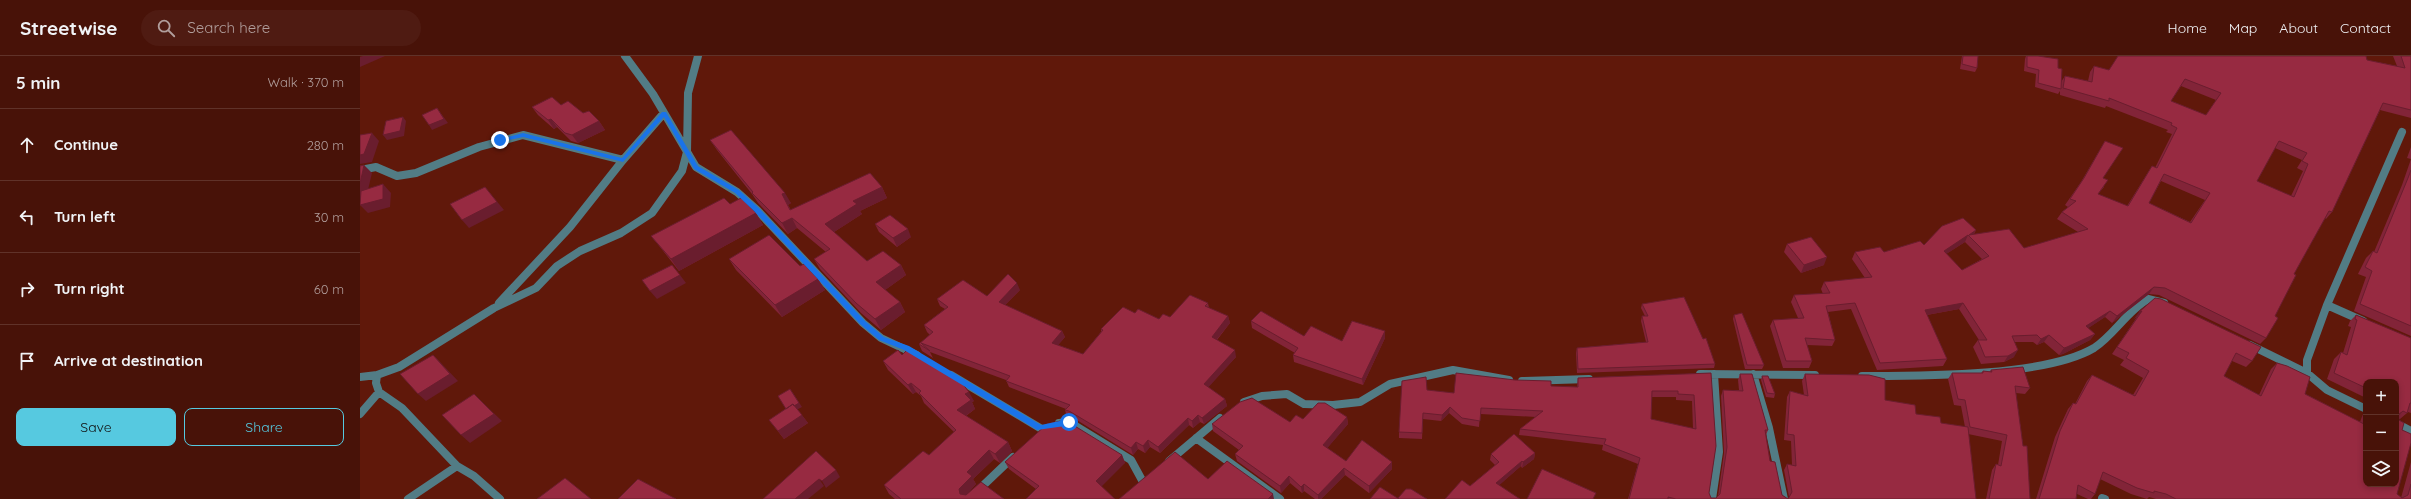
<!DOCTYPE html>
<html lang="en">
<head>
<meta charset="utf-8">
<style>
  body { margin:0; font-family:Quicksand,sans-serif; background:#4f1b12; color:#f1f3f6 }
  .controls { position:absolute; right:12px; bottom:12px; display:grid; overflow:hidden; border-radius:8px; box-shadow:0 2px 6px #0003 }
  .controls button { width:36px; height:36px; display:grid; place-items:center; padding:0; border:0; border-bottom:1px solid #603229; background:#481208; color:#f1f3f6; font:20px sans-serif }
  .stop { position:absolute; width:12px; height:12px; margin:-9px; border:3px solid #1a73e8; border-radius:50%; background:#fff }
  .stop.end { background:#1a73e8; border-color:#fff; box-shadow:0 1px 4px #0008 }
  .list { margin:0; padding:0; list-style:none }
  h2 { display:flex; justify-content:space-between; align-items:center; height:52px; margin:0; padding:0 16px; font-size:17px }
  h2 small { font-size:13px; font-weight:400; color:#b19e9c }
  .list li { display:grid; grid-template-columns:26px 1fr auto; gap:12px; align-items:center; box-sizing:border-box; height:72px; padding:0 16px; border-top:1px solid #603229 }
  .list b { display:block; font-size:15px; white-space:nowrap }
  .list em { font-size:13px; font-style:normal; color:#b19e9c }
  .actions { display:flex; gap:8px; padding:12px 16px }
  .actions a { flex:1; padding:9px 0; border:1px solid #56c9e0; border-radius:8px; text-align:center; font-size:14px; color:#56c9e0 }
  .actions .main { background:#56c9e0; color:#111 }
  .icon { flex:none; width:22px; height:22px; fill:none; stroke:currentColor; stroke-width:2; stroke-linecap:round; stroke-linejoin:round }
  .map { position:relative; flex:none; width:2051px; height:443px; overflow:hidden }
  header { display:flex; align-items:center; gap:24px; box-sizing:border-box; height:56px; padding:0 20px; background:#481208; border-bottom:1px solid #603229 }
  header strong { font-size:19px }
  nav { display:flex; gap:22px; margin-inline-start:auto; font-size:14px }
  .search { width:280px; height:36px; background:#4f1b12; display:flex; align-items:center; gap:10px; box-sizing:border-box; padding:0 14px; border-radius:22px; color:#b19e9c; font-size:15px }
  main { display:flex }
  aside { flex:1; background:#481208 }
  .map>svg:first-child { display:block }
</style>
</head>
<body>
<header>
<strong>Streetwise</strong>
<div class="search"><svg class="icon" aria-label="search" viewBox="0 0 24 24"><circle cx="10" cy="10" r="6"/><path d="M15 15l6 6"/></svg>Search here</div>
<nav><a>Home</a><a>Map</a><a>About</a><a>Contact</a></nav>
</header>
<main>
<aside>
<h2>5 min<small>Walk · 370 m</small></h2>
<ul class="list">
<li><svg class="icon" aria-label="ahead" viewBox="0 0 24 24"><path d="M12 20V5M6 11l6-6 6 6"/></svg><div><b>Continue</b></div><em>280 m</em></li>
<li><svg class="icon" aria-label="left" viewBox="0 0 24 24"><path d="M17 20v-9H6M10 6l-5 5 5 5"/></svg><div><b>Turn left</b></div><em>30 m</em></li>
<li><svg class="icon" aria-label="right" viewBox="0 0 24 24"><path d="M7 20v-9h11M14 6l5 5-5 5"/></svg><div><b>Turn right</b></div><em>60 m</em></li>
<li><svg class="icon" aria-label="arrive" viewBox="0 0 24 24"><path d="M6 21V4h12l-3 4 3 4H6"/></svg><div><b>Arrive at destination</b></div></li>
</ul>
<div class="actions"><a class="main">Save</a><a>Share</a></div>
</aside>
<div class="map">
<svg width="2051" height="443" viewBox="0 0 2051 443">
  <rect width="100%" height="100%" fill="#60180a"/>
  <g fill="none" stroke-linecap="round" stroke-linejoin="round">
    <path stroke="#527c85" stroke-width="8" d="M265 0 293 38 336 111 377 136 397 154 503 267 521 282 557 299
      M0 114 16 111 37 120 56 117 119 91 163 79 263 104
      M139 247 210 171 263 104 304 57
      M1967 249 2003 265
      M1890 289 1947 317 1967 334 2006 353
      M1947 317V304L1967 249 2042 76
      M1340 318 1455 319
      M1393 318 1409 372 1424 443
      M17 319 16 327 19 336 42 352 97 410 114 420 140 443
      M591 319 680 372
      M1502 320C1560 320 1685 321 1734 292 1754 279 1767 255 1788 243L1804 247
      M0 321 17 319 39 311 134 252 176 232 197 210 220 195 261 177 292 157 322 115 327 96 328 37 338 0
      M1162 325 1229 323
      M884 346 902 340 927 338 944 348 973 349 1000 346 1030 328 1093 314 1149 324
      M0 358 19 336
      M699 367 709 366 771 404 783 426
      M2036 367 2051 375
      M836 382 920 443
      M809 405 860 362
      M1742 442 1745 443
      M48 443 97 410
      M609 443 653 401
      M1352 443 1359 396 1354 318"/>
  </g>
  <path fill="#822438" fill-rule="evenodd" d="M1602 0H1618L1617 12 1615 16 1600 13Z
    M1666 0H1678L1698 12 1701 26 1705 20 1728 25 1730 16 1734 10 1749 14 2007 4 2037 10 2033 0H2051V62L2020 54 1972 156 1966 163 1965 162 1934 218 1915 260 1906 282 1900 288 1799 239 1789 238 1752 267 1745 261 1728 272 1735 278 1730 284 1703 298 1699 299 1684 286 1677 289 1673 286H1654V301L1644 306 1621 308 1613 291 1618 284H1619L1599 253 1567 259 1587 303 1583 310 1517 314 1491 253 1468 256 1475 284 1472 290 1447 289 1452 305 1449 312H1423L1410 270 1413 264 1438 262 1431 246 1434 239 1463 238 1461 233 1464 226 1505 222 1492 203 1495 196H1524L1564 189 1616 174 1614 178 1664 192 1718 176 1697 163 1702 156 1708 151 1705 149 1721 126 1745 85 1743 122 1744 131 1738 138 1767 150 1792 110 1795 112 1812 78 1806 76 1808 74 1746 50 1745 52 1700 39V35L1698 38 1675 31 1676 18 1664 15 1665 3ZM1821 30 1856 44 1846 59 1811 45ZM1915 92 1942 104 1937 112 1943 115 1931 140 1897 125ZM1801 125 1845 144 1830 166 1789 147ZM1605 186 1622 203 1602 214 1586 198Z
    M201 49 223 57 239 65 245 74 218 87 211 85 197 71 194 73 178 59 172 51Z
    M350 84 431 147 428 149 431 154 522 131 527 142 500 155 502 158 474 176 507 205 541 209 546 219 525 234 540 246 545 256 521 274 501 257 460 213 454 203 466 196 437 172 428 178 398 147 392 138 357 94Z
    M2051 91V280L1994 255 2006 221 1998 218 2006 202 2013 195 2014 196 2042 129 2051 103 2047 102Z
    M370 148 396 157 403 169 319 215 300 191 291 180Z
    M515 168 551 181 537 191 519 176Z
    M1427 188 1464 209 1441 217 1424 196Z
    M369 203 440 210 458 223 465 234 422 261 376 214Z
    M660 234 645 249 702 275 705 281 698 289 723 298 741 276V273L775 257 799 263 810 261 848 247 849 252 868 260 870 267 857 284 876 301 848 331 865 343 867 350 844 368 840 366 833 372 829 369 800 397 790 391 785 397 778 393 773 399 712 361H707L705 354 706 353 649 331 646 324 570 296 573 302 562 295 559 288 570 279 567 276 564 269 585 253 580 250 577 243 627 240Z
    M1795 242 1892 305 1886 311 1872 305 1864 320 1899 339 1911 313 1917 307 1945 338 2000 366 2003 358 2006 355V428L2036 326H2006V342L1967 323 1974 303 1981 296 1983 297 1991 271 1988 270 1990 265 1996 259 2051 282V357L2048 356 2047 357 2040 363H2039L2042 374 2037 438 2041 442 2051 406V443H1796L1789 441 1787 443 1771 438 1740 423 1735 438 1731 443H1728L1717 438 1716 443H1676L1695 381 1708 353 1713 347 1715 348 1727 325 1732 319 1773 339 1783 322 1760 309 1764 304 1752 298 1777 261 1774 263Z
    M1282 248 1343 283 1355 308 1354 312 1217 317 1216 297 1217 292 1286 286 1281 265 1282 260H1285L1281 252Z
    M1374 259 1404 309 1402 313H1385L1373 263Z
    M891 265 944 280 982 285 1025 282 1003 329 934 306 933 299 935 297 892 272Z
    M542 299 614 345 612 346 615 353 606 360 648 386 652 395 640 407 634 403 613 423 616 428 606 439 644 443H535L529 438 524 429 569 399 594 376 564 347 561 340 556 336 553 338 528 314 523 305Z
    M1631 314 1670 332 1665 338 1656 337 1670 443H1626L1632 414 1636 408 1638 409 1642 385 1608 378 1616 443H1268L1278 408 1242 394 1243 389 1159 379 1160 373 1176 361 1120 358 1119 371 1102 368 1089 357 1081 365 1063 363 1062 383 1039 382V376L1067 334 1094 337 1191 330 1217 331 1218 322 1351 317 1349 437 1351 442H1356L1358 440 1364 397 1361 340 1363 334H1379L1378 324 1380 318 1408 374 1406 379 1410 405 1422 439 1428 443 1429 441 1424 414 1427 408 1432 409 1431 385 1424 384 1427 341 1430 335 1444 339 1442 325 1445 318 1525 344 1556 358 1581 367 1605 371 1601 350 1594 349 1588 323 1592 317H1621L1623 315 1629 316ZM1292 341H1316V344L1332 345 1333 373 1291 363Z
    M1402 320 1415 338 1414 342 1406 341 1401 324Z
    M442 351 437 353 448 367 424 383 409 364Z
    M987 361 988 368 967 392 986 405 1032 413 1009 437 985 419 961 443H955L944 435 942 437 930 427 921 437 877 405 875 398 879 394 853 375 852 368 930 366 943 363Z
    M1175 397 1174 403 1162 412 1161 410 1139 429 1110 430 1135 409 1130 404 1131 398Z
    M762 399 765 407 676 433 649 413 645 406Z"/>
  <path fill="#6a1d2e" d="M3 0H25L0 11V1Z
    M77 52 88 67 72 74 69 69Z
    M43 61 46 65 44 80 27 84 23 79Z
    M191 63 197 71 194 73 188 64Z
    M239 65 245 74 218 87 212 79Z
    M12 77 19 85 12 106 0 108V99Z
    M4 109 12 117 7 138 0 140V128Z
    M23 128 31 137 30 151 8 157 0 149Z
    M125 131 144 154 109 172 102 164Z
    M522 131 527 142 500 155 502 158 471 178 465 168 493 145Z
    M425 137 431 147 428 149 436 164 422 138Z
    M396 157 403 169 319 215 311 203Z
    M432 162 437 172 428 178 422 167Z
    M548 173 551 181 537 191 533 182Z
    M1616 174 1612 181 1609 179Z
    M1608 179 1605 186 1580 202 1584 195Z
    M1467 201 1464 209 1441 217 1444 209Z
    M541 209 546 219 521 237 516 226Z
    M320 219 326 227 297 243 290 235Z
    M458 223 465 234 422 261 415 249Z
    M657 227 660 234 641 253 639 246Z
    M1794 231 1789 238 1752 267 1757 260Z
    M540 246 545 256 521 274 515 263Z
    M1603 247 1599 253 1561 260 1565 254Z
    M1750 255 1745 261 1721 277 1726 270Z
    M1782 255 1777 261 1774 263 1779 256Z
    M868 260 870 267 853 288 852 281Z
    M702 275 705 281 694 294 692 287Z
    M1025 275V282L1003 329 1002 323Z
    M1735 278 1730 284 1703 298 1699 299 1704 292Z
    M1689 279 1684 286 1677 289 1681 283Z
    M875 294 876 301 845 335 844 328Z
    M1658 294 1654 301 1644 306 1648 300Z
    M73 299 81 307 98 325 66 345 58 338Z
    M551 327 556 336 553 338 548 329Z
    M609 336 614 345 612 346 615 353 601 363 597 354 605 338Z
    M433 337 442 351 429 358Z
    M114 338 142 365 110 387 101 379Z
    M865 343 867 350 844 368 842 362Z
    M1090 351 1089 357 1081 365 1082 359Z
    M442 359 448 367 424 383 418 375Z
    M838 359 840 366 833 372 832 365Z
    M987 361 988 368 964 396 963 389Z
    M828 362 829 369 800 397 798 391Z
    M788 384 790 391 785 397 783 390Z
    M648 386 652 395 640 407 635 398Z
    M776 386 778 393 773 399 771 392Z
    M629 394 634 403 613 423 616 428 604 442 600 438 599 433 607 416Z
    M1175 397 1174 403 1162 412 1163 406Z
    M762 399 765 407 739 433 736 425Z
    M1162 405 1161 410 1135 433 1136 427Z
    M1032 406V413L1009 437V430Z
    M984 412 985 419 961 443H958V439Z
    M476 414 480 421 466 432 462 425Z
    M929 420 930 427 921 437 920 430Z
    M459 423 464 430 448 443H435Z
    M944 428V435L942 437 941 431Z
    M913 438 914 443H908Z"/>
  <path fill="#972a41" stroke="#6a1d2e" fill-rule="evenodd" d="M1603 0H1618L1617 12 1602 8Z
    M1667 0H1678L1698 3V12L1702 13 1701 33 1678 27 1679 14 1667 11Z
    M1758 0H2006L2007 4 2045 12 2041 0H2051V54L2023 47 1972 156 1969 155 1934 218 1936 219 1915 260 1918 262 1906 282 1805 232 1794 231 1757 260 1750 255 1726 270 1735 278 1707 291 1704 292 1689 279 1681 283 1677 279 1652 280 1658 294 1648 300 1625 301 1618 284H1627L1603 247 1565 254 1587 303 1520 307 1495 247 1466 250 1475 284 1445 282 1452 305H1426L1413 264 1444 262 1434 239 1470 237 1464 226 1512 221 1495 196 1520 191 1524 196 1560 185 1564 189 1582 170 1603 162 1616 174 1609 179 1649 173 1664 192 1728 173 1702 156 1716 145 1710 143 1724 122 1745 85 1763 92 1743 122 1748 124 1738 138 1768 150 1792 110 1797 112 1817 72 1811 69 1812 67 1749 42V45L1703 32 1705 20 1732 26 1734 10 1749 14ZM1825 23 1861 37 1846 59 1811 45ZM1919 85 1947 97 1942 105 1948 108 1934 141 1897 125ZM1804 118 1850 137 1831 167 1789 147ZM1608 179 1629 200 1602 214 1584 195Z
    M192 41 201 49 208 45 223 57 229 55 239 65 212 79 205 77 191 63 188 64 172 51Z
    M77 52 84 63 69 69 62 59Z
    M43 61 40 75 23 79 26 65Z
    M371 74 425 137 422 138 430 154 510 117 522 131 493 145 497 148 465 168 507 205 523 195 541 209 516 226 540 246 515 263 496 247 454 203 470 193 432 162 422 167 392 137 393 136 350 84Z
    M12 77 4 98 0 99V79Z
    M4 109 0 128V110Z
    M2051 114V270L2000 248 2012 215 2005 211 2013 195 2017 197 2048 122Z
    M23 128V143L0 149 1 135Z
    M125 131 137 146 102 164 90 148Z
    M364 142 370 148 381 142 396 157 311 203 291 180Z
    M530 159 548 173 533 182 515 168Z
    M409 179 440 210 444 208 458 223 415 249 369 203Z
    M1451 181 1467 201 1444 209 1427 188Z
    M312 209 320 219 290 235 282 224Z
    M648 218 657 227 639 246 702 275 692 287 723 298 743 274 741 273 763 251 775 257 778 253 799 263 803 258 810 261 830 239 848 247 845 250 868 260 852 281 875 294 844 328 865 343 842 362 838 359 832 365 828 362 798 391 788 384 783 390 776 386 771 392 709 355 705 354 710 349 646 325 650 320 561 287 570 295 559 288 573 276 564 269 588 251 577 243 603 224 627 240Z
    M1324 241 1343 283 1346 282 1355 308 1218 313 1217 292 1288 286 1282 260H1288L1282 248Z
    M1795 242 1801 243 1901 291 1892 305 1876 297 1864 320 1901 340 1917 307 1927 310 1950 321 1945 338 2004 368 2006 362V428H2036V326H2006V332L1974 317 1981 296 1987 299 1997 264 1995 263 1996 259 2051 282V347H2050L2047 357 2043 355 2038 359 2039 364 2044 367 2042 374 2051 378V387L2037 438 2042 442 2048 439 2051 428V443H1816L1806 438 1794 435V437L1777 432 1743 416 1735 438 1718 429 1716 443H1679L1700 375 1713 347 1716 348 1732 319 1775 340 1789 315 1766 302 1769 297 1757 291 1782 255 1779 256Z
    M901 255 944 280 951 270 982 285 992 265 1025 275 1002 323 933 299 938 292 891 265Z
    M1382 257 1404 309H1387L1374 259Z
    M548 293 599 323 609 336 605 338 611 344 597 354 648 386 635 398 629 394 607 416 612 420 599 433 600 438 606 439 621 426 644 443H541L524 429 563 395 569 399 596 374 559 337 561 335 551 327 548 329 523 305 538 294 542 299Z
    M73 299 90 318 58 338 40 318Z
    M1663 311 1670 332 1655 330 1663 390H1667L1670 443H1629L1636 408 1641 410 1647 379 1610 371 1605 344 1598 343 1592 317H1623V315L1632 316 1631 314Z
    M1096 317 1155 324 1191 325V330L1218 331V322L1351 317 1356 390 1349 437 1351 442H1356L1360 438 1367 391 1363 334 1383 335 1380 318H1392L1408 374H1405L1410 405 1415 406 1422 439 1428 443 1432 436 1427 408 1436 410 1434 379 1427 378 1430 335 1448 340 1445 318 1509 319 1525 323V344L1555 349 1556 358 1580 361 1581 367 1608 371 1616 443H1316L1308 441V443H1269L1280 402 1244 388 1246 383 1160 373 1183 355 1121 352 1120 365 1102 362 1090 351 1082 359 1063 357 1062 377 1039 376 1042 325 1066 321 1067 334 1094 337ZM1292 335H1318V338L1334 339 1336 373 1291 363Z
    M1402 320H1408L1415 338 1407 337Z
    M430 333 439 347 434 350 433 348 426 353 418 340Z
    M114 338 134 358 101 379 82 359Z
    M892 342 930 366 936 359 943 363 958 347H965L987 361 963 389 986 405 1002 384 1032 406 1009 430 984 412 958 439 944 428 941 431 929 420 920 430 875 398 883 390 852 368 880 346Z
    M433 348 442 359 418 375 409 364Z
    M705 364 762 399 736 425 755 443H666L679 430 645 406 687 368Z
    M1154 378 1175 397 1163 406 1162 405 1136 427 1160 443H1085L1102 424 1110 430 1139 406 1131 398Z
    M456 395 476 414 462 425 459 423 435 443H403Z
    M815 396 848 423 867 405 913 438 908 443H759Z
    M1182 413 1236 437 1233 443H1167Z
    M205 422 231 443H177Z
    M278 423 316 443H258Z
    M1020 431 1039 443H1010Z
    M1046 433H1051L1067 443H1039L1038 442Z"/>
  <path fill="#1a73e8" d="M302 56H306L338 110 379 134 399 152 505 265 524 281 549 290 681 369 709 363 712 364V369L677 374 544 294 519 284 500 268 394 155 375 137 334 113 304 61 263 106 163 81 140 86 137 84 163 77 262 102Z"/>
</svg>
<div class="controls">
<button>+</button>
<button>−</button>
<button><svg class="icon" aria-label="layers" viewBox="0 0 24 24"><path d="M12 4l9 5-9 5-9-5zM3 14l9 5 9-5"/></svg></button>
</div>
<div class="stop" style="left:709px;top:366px"></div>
<div class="stop end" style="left:140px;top:84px"></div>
</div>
</main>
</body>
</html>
